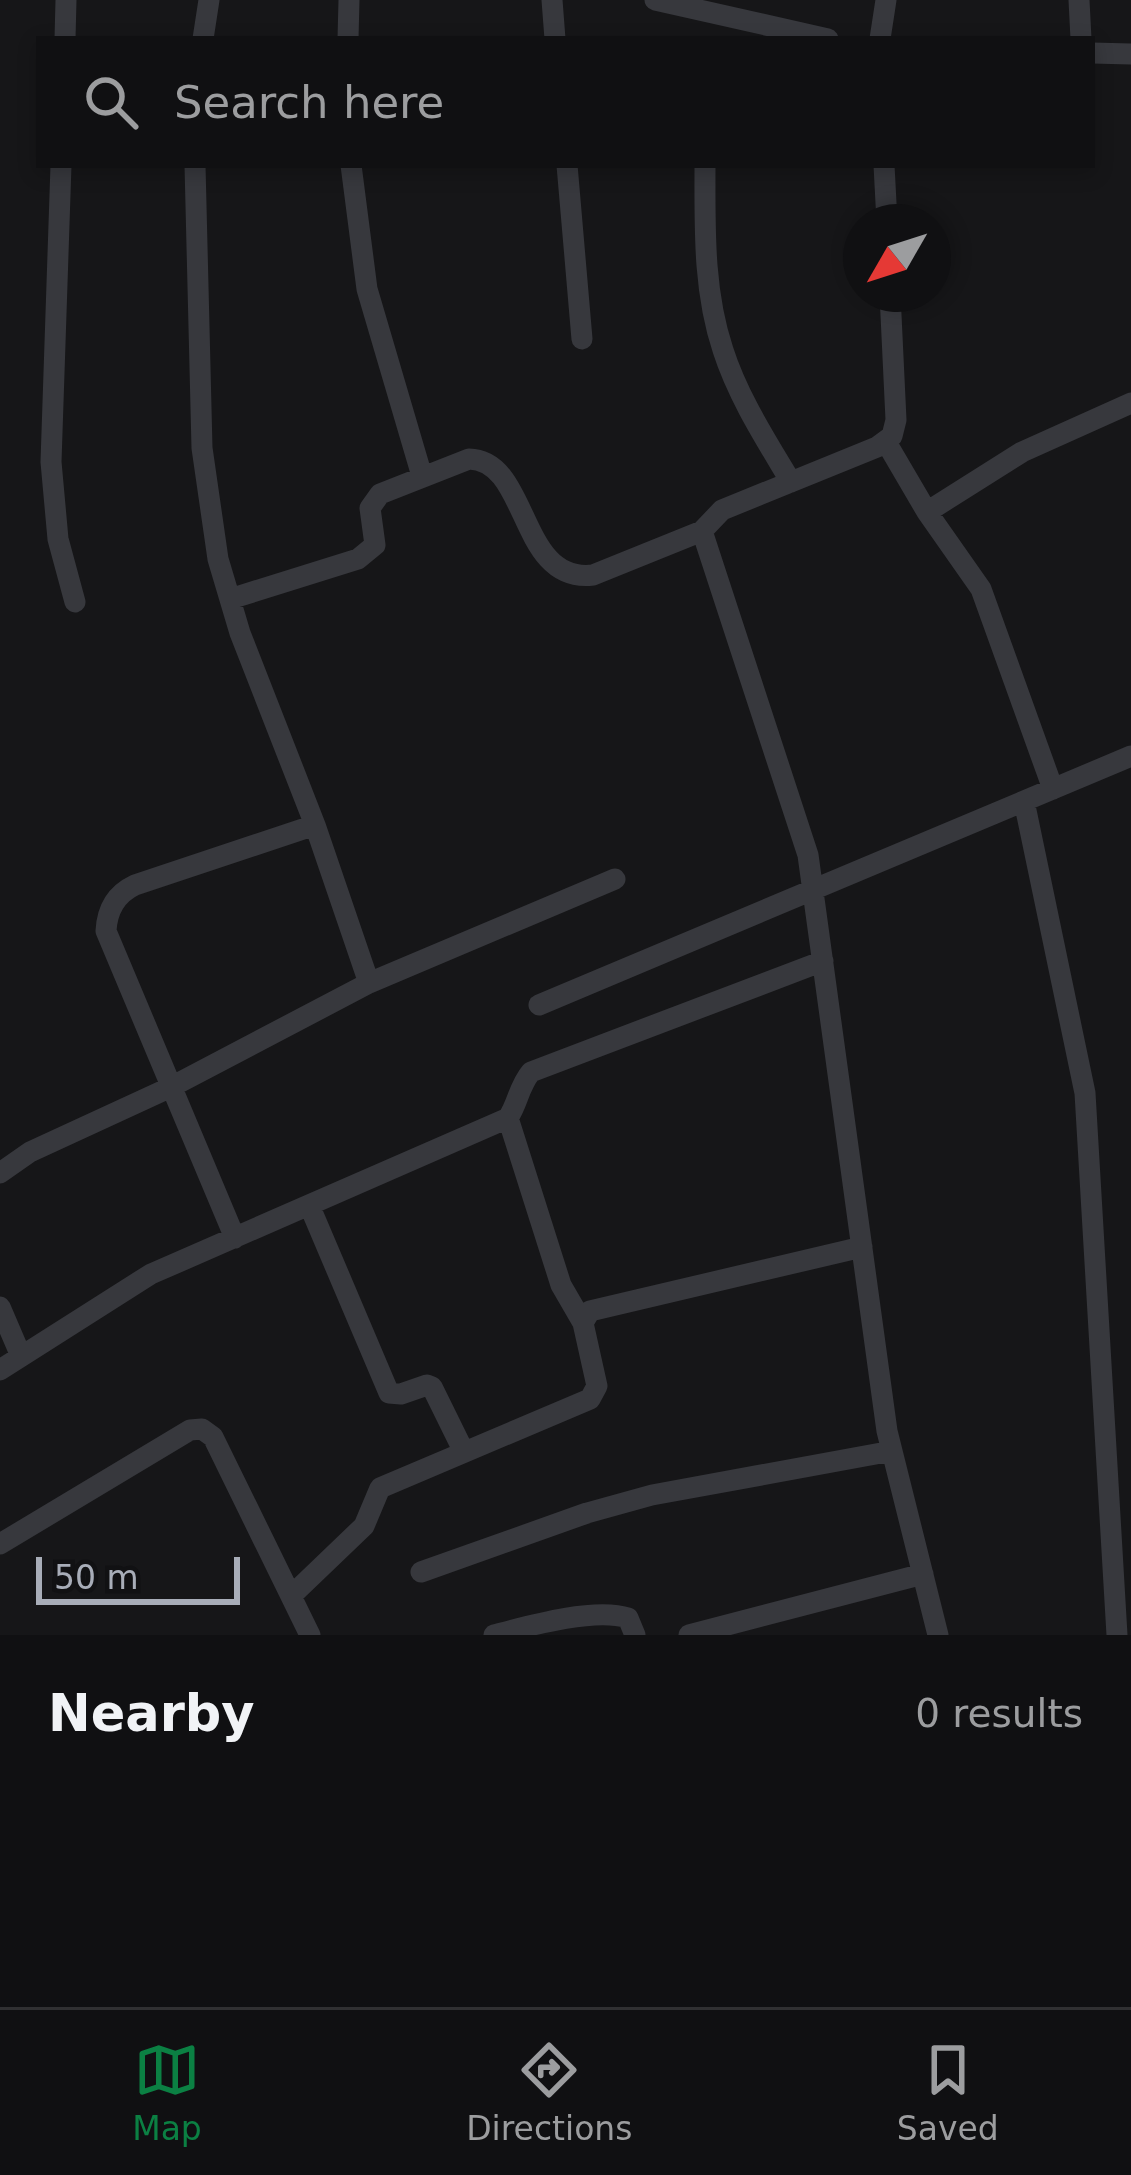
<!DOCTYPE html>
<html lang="en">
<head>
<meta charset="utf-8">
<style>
  body { margin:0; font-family:"DejaVu Sans",sans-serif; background:#19191b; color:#f1f3f6 }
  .compass { position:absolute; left:843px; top:204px; width:108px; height:108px; border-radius:50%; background:#101012; box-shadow:0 6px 18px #0003; rotate:231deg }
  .scale { position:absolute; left:36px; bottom:30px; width:204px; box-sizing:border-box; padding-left:12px; border:6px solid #a8adb8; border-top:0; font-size:33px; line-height:42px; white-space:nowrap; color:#a8adb8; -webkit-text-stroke:9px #111113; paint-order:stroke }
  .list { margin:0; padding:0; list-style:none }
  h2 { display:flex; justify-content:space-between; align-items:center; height:156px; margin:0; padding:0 48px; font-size:51px }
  h2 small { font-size:39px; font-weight:400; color:#9c9d9f }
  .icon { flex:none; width:66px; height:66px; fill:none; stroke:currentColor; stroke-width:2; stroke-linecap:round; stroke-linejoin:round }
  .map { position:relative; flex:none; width:1131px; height:1635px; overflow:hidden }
  .search { position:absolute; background:#101012; box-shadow:0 6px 18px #0003; left:36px; right:36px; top:36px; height:132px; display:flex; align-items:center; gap:30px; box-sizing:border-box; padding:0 42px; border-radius:0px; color:#9c9d9f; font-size:45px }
  .sheet { height:372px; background:#101012 }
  nav { display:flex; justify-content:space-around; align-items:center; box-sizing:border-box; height:168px; border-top:3px solid #303032; background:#101012; font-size:33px; color:#9c9d9f }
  nav a { display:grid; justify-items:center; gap:6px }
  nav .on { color:#0b8043 }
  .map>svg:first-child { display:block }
</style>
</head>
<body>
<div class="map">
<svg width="1131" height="1635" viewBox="0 0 1131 1635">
  <rect width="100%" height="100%" fill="#161618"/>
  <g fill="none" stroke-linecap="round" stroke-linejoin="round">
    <path stroke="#37383d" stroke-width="21" d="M552 0 555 39
      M655 0 828 39
      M1079 0 1081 39
      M65 39 66 0
      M203 39 209 0
      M348 39 349 0
      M880 39 886 0
      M1092 53 1131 54
      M61 165 51 462 58 539 75 602
      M195 165 202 448 218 559 240 633 315 825 369 983
      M351 165 367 289 422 476
      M567 165 582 339
      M705 165C705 227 703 290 723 350 738 397 766 440 791 482
      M884 165 887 222
      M890 294 896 420 892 436 877 447 722 510 702 531 808 855 887 1431 938 1635
      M886 442 927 512 981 589 1053 789
      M927 512 1022 452 1131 403
      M230 599 358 559 375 545 370 508 380 494 469 459C530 460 518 584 593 575L702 531
      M1024 801 1085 1093 1117 1635
      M539 1005 1131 756
      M508 1118 561 1285 583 1323
      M0 1173 30 1152 171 1087 369 983 615 879
      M310 1207 389 1393 401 1394 427 1385 432 1387 464 1452
      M235 1238 106 931C107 910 116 894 135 885L315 825
      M0 1307 21 1356
      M0 1370 151 1274 508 1118C518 1103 519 1086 531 1072L823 961
      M0 1544 190 1430 202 1429 213 1437 310 1635
      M421 1572 587 1513 652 1495 892 1451
      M291 1596 364 1526 380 1488 590 1399 597 1386 583 1323 590 1311 862 1247
      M494 1635C528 1626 595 1607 628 1618L635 1635
      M689 1635 923 1574"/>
  </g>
</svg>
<svg class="compass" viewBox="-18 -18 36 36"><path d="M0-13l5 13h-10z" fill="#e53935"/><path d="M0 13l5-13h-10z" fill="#9c9d9f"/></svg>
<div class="scale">50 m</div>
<div class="search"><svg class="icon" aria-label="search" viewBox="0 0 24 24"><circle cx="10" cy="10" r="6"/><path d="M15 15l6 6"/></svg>Search here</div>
</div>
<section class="sheet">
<h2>Nearby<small>0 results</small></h2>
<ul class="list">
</ul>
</section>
<nav>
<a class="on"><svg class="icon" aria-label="map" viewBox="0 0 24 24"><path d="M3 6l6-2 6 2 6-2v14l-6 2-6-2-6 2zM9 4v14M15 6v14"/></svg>Map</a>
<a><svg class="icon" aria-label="directions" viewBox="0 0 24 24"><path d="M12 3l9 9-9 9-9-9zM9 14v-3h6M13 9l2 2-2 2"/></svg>Directions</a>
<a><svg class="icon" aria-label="saved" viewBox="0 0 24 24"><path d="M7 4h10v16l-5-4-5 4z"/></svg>Saved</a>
</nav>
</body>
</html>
